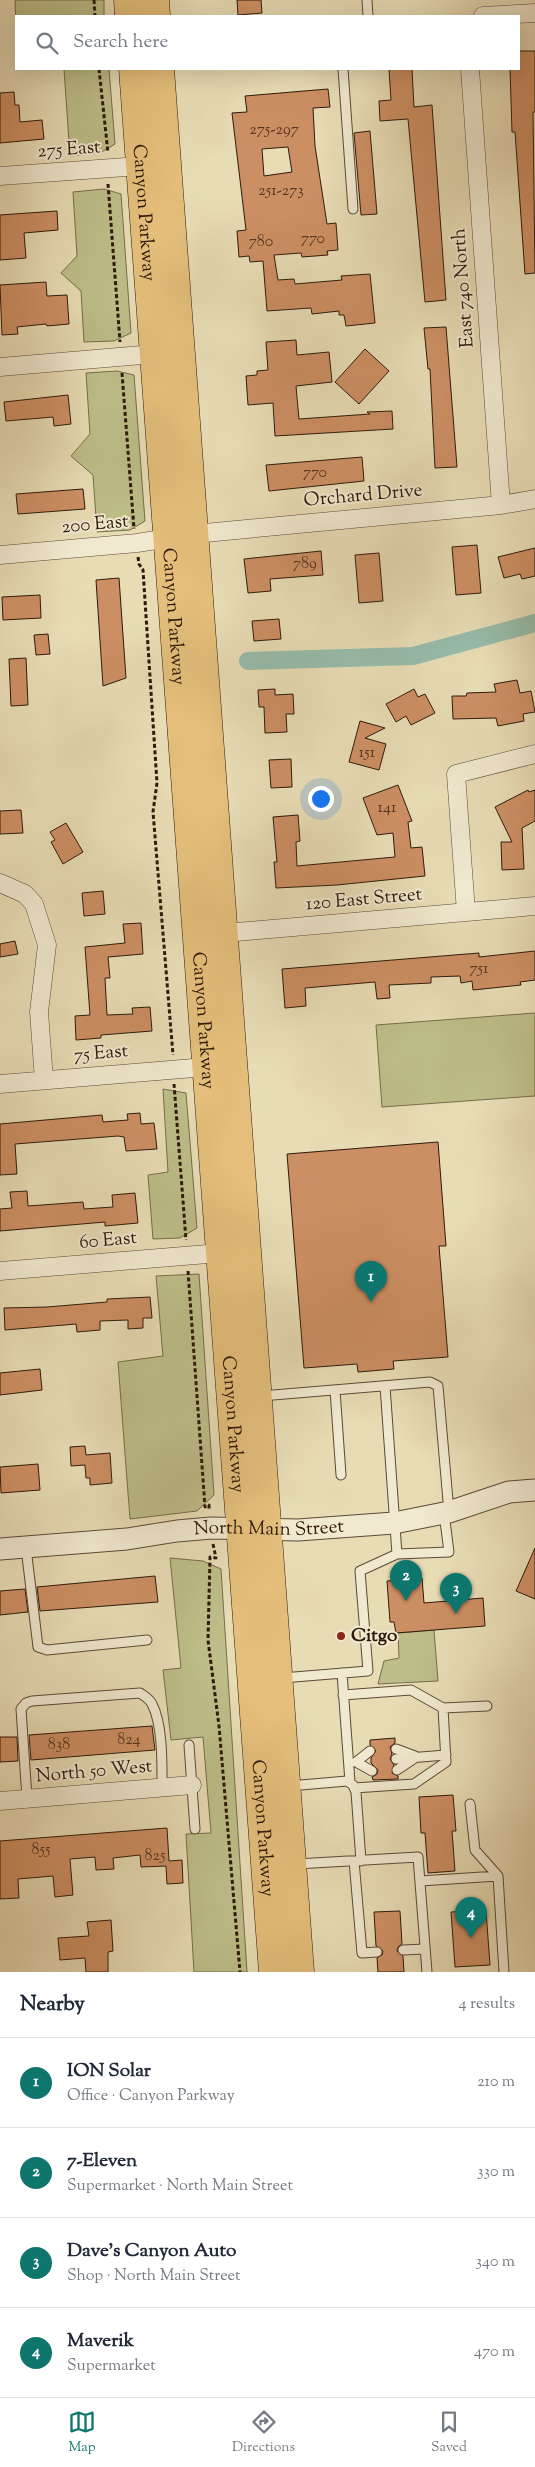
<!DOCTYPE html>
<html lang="en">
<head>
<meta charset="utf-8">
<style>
  body { margin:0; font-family:"Sorts Mill Goudy",serif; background:#f6f6f7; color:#1f2937 }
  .you { position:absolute; left:320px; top:798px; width:18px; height:18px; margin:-12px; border:4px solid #fff; border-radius:50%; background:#1a73e8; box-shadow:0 0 0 8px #1a73e833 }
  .badge { display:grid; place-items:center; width:32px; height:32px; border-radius:50%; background:#0f766e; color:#fff; font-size:16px; font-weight:700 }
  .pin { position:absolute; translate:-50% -41px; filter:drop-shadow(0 1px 2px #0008) }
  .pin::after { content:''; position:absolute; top:26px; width:18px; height:15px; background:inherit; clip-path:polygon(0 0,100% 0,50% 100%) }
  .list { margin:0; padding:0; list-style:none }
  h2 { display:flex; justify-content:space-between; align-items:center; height:65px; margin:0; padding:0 20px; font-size:21px }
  h2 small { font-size:16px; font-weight:400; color:#747a83 }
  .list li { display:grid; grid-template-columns:32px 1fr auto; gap:15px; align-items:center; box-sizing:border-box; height:90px; padding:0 20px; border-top:1px solid #e0e1e3 }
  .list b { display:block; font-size:19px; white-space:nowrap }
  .list p { margin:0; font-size:16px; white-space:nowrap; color:#747a83 }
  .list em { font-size:16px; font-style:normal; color:#747a83 }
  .icon { flex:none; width:28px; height:28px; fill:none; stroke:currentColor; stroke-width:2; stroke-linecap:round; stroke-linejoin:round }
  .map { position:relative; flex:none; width:535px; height:1972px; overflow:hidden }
  .search { position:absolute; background:#fff; box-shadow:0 5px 20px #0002; left:15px; right:15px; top:15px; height:55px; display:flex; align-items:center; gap:12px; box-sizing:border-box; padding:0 18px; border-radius:0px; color:#747a83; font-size:19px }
  .sheet { height:425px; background:#fff }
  nav { display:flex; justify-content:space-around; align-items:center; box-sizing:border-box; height:70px; border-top:1px solid #e0e1e3; background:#fff; font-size:14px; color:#747a83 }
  nav a { display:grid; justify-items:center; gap:2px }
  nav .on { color:#0f766e }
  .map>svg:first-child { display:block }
</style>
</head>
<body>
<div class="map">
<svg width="535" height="1972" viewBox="0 0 535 1972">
  <rect width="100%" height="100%" fill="#e8dcb5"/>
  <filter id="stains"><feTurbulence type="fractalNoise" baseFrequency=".004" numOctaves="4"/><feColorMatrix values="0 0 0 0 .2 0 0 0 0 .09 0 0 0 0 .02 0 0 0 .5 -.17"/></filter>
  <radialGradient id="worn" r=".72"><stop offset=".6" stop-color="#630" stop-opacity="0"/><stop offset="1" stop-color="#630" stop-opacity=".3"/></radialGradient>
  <path fill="#bdbe89" stroke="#766c4a" d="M15 0H104V16H16V26Z
    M64 69H109L115 144 100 153 70 156Z
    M104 189 121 194 131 333 114 341 84 342 81 291 61 273 77 256 73 192Z
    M117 371 134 375 145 521 130 530 97 532 93 475 71 456 90 434 86 373Z
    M535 1013V1096L382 1107 376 1025Z
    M163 1089 186 1093 197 1228 180 1238 153 1239 148 1175 168 1172Z
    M199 1274 214 1495 197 1511 130 1519 118 1362 163 1356 156 1276Z
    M170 1558 203 1561 221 1569 247 1972H194L186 1834 211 1833 203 1737 171 1740 163 1670 181 1668Z
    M434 1630 438 1681 378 1684 384 1661 399 1658 398 1633Z"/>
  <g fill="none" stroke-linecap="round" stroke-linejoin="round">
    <path stroke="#97bcab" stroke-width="18" d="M248 661 413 656 535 623"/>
  </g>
  <path fill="#cc8f63" stroke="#2e190c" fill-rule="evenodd" d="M237 0H261L262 13 238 15Z
    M519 51H535V112H533L535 273 525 274 515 132H512L510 69H519Z
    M389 69H412L414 107 432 105 446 300 425 302 408 119 380 121 379 101 391 100Z
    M328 89 330 107 313 108 315 146 327 224 336 223 338 250 327 251 328 255 302 257 301 253 274 255 278 280 294 279 295 284 342 280 341 276 370 274 375 323 346 326 344 315H339V311L312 314 311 308 267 311 263 261 250 262 249 256 239 257 237 231 246 230 232 113 247 112 245 96ZM288 147 292 172 264 176 262 149Z
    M14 92 15 105H19L20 122 42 120 44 139 0 143V93Z
    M370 131 377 214 361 215 354 133Z
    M57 211 58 230 24 233 26 258 0 260V215Z
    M46 282 47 296 67 295 69 324 47 326 46 324 17 327 18 334 2 335 0 285Z
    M446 327 457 467 435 468 430 369H428L424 328Z
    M296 340 297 355 329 352 332 382 296 386 299 419 370 414 367 412 392 411 393 429 275 436 273 403 248 405 246 376 257 375V371L268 370 266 342Z
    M365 349 389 371 359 404 335 382Z
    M68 395 71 424 54 426 53 417 6 421 4 402Z
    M362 457 364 481 269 491 266 465Z
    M83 489 85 509 18 514 16 494Z
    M477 545 481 593 456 595 452 547Z
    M535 548V576L522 579 520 574 504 578 498 557Z
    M321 551 323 575 270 579 271 591 248 593 244 559Z
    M379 553 383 601 359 603 355 555Z
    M119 578 126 678 103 686 96 580Z
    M40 595 41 618 3 620 2 597Z
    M279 619 281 639 254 641 252 621Z
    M48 634 50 654 36 655 34 635Z
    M26 658 28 705 11 706 9 659Z
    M517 680 520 693 531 691 535 712 523 714 524 721 498 726 496 718 453 719 452 696H466L467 693 496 692 494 684Z
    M275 689V695L293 694 294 714H286L287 732 265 733 264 707H259L258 690Z
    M414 689 418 697 425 694 435 713 411 725 406 716 396 722 386 704Z
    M360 721 385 728 365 738 386 744 379 770 349 762Z
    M291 759 292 787 271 788 269 760Z
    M398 785 412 821 408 822 411 848 422 847 425 876 337 885 276 888 274 862H277L273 817 298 815 300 841 296 842 297 866 395 857 393 833 377 835 363 798Z
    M528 790 529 792 535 790V821L522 828 524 869 502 870 501 842H512L495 807Z
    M21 810 23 833 0 834V811Z
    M66 823 83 852 63 864 51 842 55 840 50 832Z
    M103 891 105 914 84 916 82 893Z
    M141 923 143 954 108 957 110 978H105L107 1015 133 1014 132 1008 150 1007 152 1031 101 1035V1038L76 1040 75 1016 90 1015 85 947 125 943 123 924Z
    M15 941 18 954 0 957V944Z
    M535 951V980L520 982 521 985 473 990 472 981 461 983 460 976 431 977V983L389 985 390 998 377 999 375 982 305 988 306 1006 285 1008 282 969 479 953V957Z
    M140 1113 141 1124 154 1123 157 1149 126 1151 124 1137 118 1136 15 1144 17 1174 0 1175V1124L102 1115 103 1122 128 1120 127 1114Z
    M438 1142 446 1246H439L448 1357 393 1361 394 1369 358 1372 357 1364 304 1368 287 1154Z
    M27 1191 28 1206 83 1202 84 1209 113 1207 112 1195 135 1193 138 1223 105 1226V1222L0 1231V1209L12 1208 10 1192Z
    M150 1297 152 1318H143V1328L128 1329V1320L100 1321V1330L77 1332 76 1324 5 1330 4 1308 47 1307 107 1302V1299Z
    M40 1369 42 1390 0 1395V1373Z
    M85 1446 86 1455 110 1453 112 1483 90 1485V1478H86L85 1465 71 1466 70 1447Z
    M38 1464 40 1490 1 1493 0 1467Z
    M535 1548V1599L516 1591Z
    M155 1576 158 1602 40 1611 37 1587Z
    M422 1578 424 1603 483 1598 485 1626 396 1633 394 1622H390L387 1581Z
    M25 1589 28 1612 0 1615V1591Z
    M152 1726 155 1750 31 1760 29 1735Z
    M0 1737H17L18 1761 0 1762Z
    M395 1738V1743L390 1747 392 1754 390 1759 394 1765 392 1773 398 1776V1779L373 1780 372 1777 377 1774 378 1770 371 1763V1758L376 1751 370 1745V1740Z
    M453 1795 456 1831H452L455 1871 428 1873 425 1833H421L419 1797Z
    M167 1828 169 1861 182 1860 183 1883 167 1884 166 1866 141 1867 140 1855 113 1858 114 1869 96 1870 95 1857 70 1859 73 1895 55 1897 53 1876 18 1879 19 1898 0 1899V1841Z
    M486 1910 490 1965 455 1967 451 1912Z
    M400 1911 402 1944 398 1947 397 1951 403 1956 404 1972H378L377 1958 382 1955 383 1951 376 1946 374 1912Z
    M111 1920 113 1951 108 1952V1972H86L85 1958 60 1960 58 1938 89 1936 87 1922Z"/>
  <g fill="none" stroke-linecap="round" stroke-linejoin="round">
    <g stroke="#5c4a36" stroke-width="11">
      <path id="service" d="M367 0 368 16
        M343 69 353 209
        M335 1390 341 1475
        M261 1396 430 1382 438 1386 449 1512
        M26 1548 38 1647 47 1650 147 1640
        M397 1554 449 1552 444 1513
        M342 1673 350 1782
        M282 1678 368 1671 360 1571 397 1554 385 1386
        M343 1695 411 1690 443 1708 487 1706
        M189 1745 195 1829
        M396 1749 415 1756
        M370 1751 356 1762 372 1771
        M396 1759 446 1755
        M397 1770 415 1758
        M289 1786 347 1781 353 1785 356 1792 361 1861
        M354 1788 414 1784 446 1762 443 1708
        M27 1798 21 1709 26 1703 32 1701 140 1693C144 1696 150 1699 152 1704 163 1725 162 1764 162 1787
        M470 1804 475 1850 498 1876 504 1972
        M354 1861 362 1953 377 1952
        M296 1864 418 1857 427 1972
        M420 1881 498 1876
        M403 1950 425 1949"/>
    </g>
    <g stroke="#5c4a36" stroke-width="19">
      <path id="minor" d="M483 16 535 13
        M470 69 501 505
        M0 176 140 166
        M0 367 154 354
        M0 555 137 543 194 534 501 505 535 499
        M0 883 25 894 34 904 47 945 39 1012 44 1080
        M466 912 456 774 535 754
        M214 934 535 906
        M0 1084 206 1067
        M0 1271 220 1253
        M0 1801 192 1785"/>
    </g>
    <g stroke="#5c4a36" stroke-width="23">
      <g id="tertiary">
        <path id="s1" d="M0 1549 127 1539 177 1531 211 1528 298 1530 394 1523 449 1512 509 1492 535 1490"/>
      </g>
    </g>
    <g stroke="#2e190c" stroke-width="29">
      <g id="trunk">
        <path d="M128 0 129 16"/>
        <path d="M155 0 156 16"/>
        <path id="s2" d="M133 69 273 1972"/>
        <path d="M160 69 300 1972"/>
      </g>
    </g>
    <path stroke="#2e190c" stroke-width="3" stroke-dasharray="4 2.5" stroke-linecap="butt" d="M94 0 95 16
      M99 69 108 153
      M108 184 120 342
      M122 373 134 529
      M138 557 139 564 143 570 157 783 153 812 173 1055
      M174 1084 186 1240
      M188 1271 205 1507 209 1505V1511
      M213 1544 216 1558 210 1557 208 1640 219 1726 240 1972"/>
    <use href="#service" stroke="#f0e8cf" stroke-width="9"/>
    <use href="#minor" stroke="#f0e8cf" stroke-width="18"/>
    <use href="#tertiary" stroke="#f0e8cf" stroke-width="21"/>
    <use href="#trunk" stroke="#e4be7a" stroke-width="28"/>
  </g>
  <circle fill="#8f2418" stroke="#f0e8cf" stroke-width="2" cx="341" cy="1636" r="5"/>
  <g text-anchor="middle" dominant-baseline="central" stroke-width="4" stroke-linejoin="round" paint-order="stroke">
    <g font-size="16" fill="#563622">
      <text x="274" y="130">275-297</text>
      <text x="281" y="191">251-273</text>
      <text x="313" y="239">770</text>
      <text x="261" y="242">780</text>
      <text x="315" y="473">770</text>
      <text x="305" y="564">789</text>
      <text x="367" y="753">151</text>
      <text x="387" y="808">141</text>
      <text x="479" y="969">751</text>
      <text x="129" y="1740">824</text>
      <text x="59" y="1745">838</text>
      <text x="41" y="1850">855</text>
      <text x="155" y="1856">825</text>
    </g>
    <g font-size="19" fill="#2e190c" stroke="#f0e8cf">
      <text transform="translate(69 150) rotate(-4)">275 East</text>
      <text stroke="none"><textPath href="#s2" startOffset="144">Canyon Parkway</textPath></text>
      <text transform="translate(464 288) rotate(-94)">East 740 North</text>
      <text transform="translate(363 496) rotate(-5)">Orchard Drive</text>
      <text transform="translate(95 525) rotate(-5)">200 East</text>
      <text stroke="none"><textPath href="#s2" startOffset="549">Canyon Parkway</textPath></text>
      <text transform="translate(364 900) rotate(-5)">120 East Street</text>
      <text stroke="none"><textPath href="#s2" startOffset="954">Canyon Parkway</textPath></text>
      <text transform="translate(101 1054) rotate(-5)">75 East</text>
      <text transform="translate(108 1241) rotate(-5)">60 East</text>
      <text stroke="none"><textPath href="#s2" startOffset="1359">Canyon Parkway</textPath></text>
      <text stroke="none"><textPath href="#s1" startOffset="270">North Main Street</textPath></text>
      <text transform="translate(94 1772) rotate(-5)">North 50 West</text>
      <text stroke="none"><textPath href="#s2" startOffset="1764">Canyon Parkway</textPath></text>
    </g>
    <g font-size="19" font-weight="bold" fill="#2e190c" stroke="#f0e8cf" text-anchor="start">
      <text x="351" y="1636">Citgo</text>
    </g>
  </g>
  <rect width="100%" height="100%" filter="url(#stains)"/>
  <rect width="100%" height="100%" fill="url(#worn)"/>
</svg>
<div class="you"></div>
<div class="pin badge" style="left:371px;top:1302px">1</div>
<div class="pin badge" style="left:406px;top:1601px">2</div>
<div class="pin badge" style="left:456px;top:1614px">3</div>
<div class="pin badge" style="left:471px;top:1938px">4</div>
<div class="search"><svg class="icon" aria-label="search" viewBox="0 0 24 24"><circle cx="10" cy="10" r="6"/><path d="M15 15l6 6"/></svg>Search here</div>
</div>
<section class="sheet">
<h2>Nearby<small>4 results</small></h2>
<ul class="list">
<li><span class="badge">1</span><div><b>ION Solar</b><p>Office · Canyon Parkway</p></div><em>210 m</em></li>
<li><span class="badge">2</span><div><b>7-Eleven</b><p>Supermarket · North Main Street</p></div><em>330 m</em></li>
<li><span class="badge">3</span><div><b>Dave's Canyon Auto</b><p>Shop · North Main Street</p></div><em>340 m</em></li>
<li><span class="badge">4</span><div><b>Maverik</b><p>Supermarket</p></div><em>470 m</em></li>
</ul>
</section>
<nav>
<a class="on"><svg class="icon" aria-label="map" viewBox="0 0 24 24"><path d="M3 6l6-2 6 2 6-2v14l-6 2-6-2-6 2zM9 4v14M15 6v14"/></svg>Map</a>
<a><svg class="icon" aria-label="directions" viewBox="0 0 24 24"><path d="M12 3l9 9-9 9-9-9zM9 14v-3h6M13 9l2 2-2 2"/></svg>Directions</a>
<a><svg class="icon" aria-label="saved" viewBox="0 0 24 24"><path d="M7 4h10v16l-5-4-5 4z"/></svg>Saved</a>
</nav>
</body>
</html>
